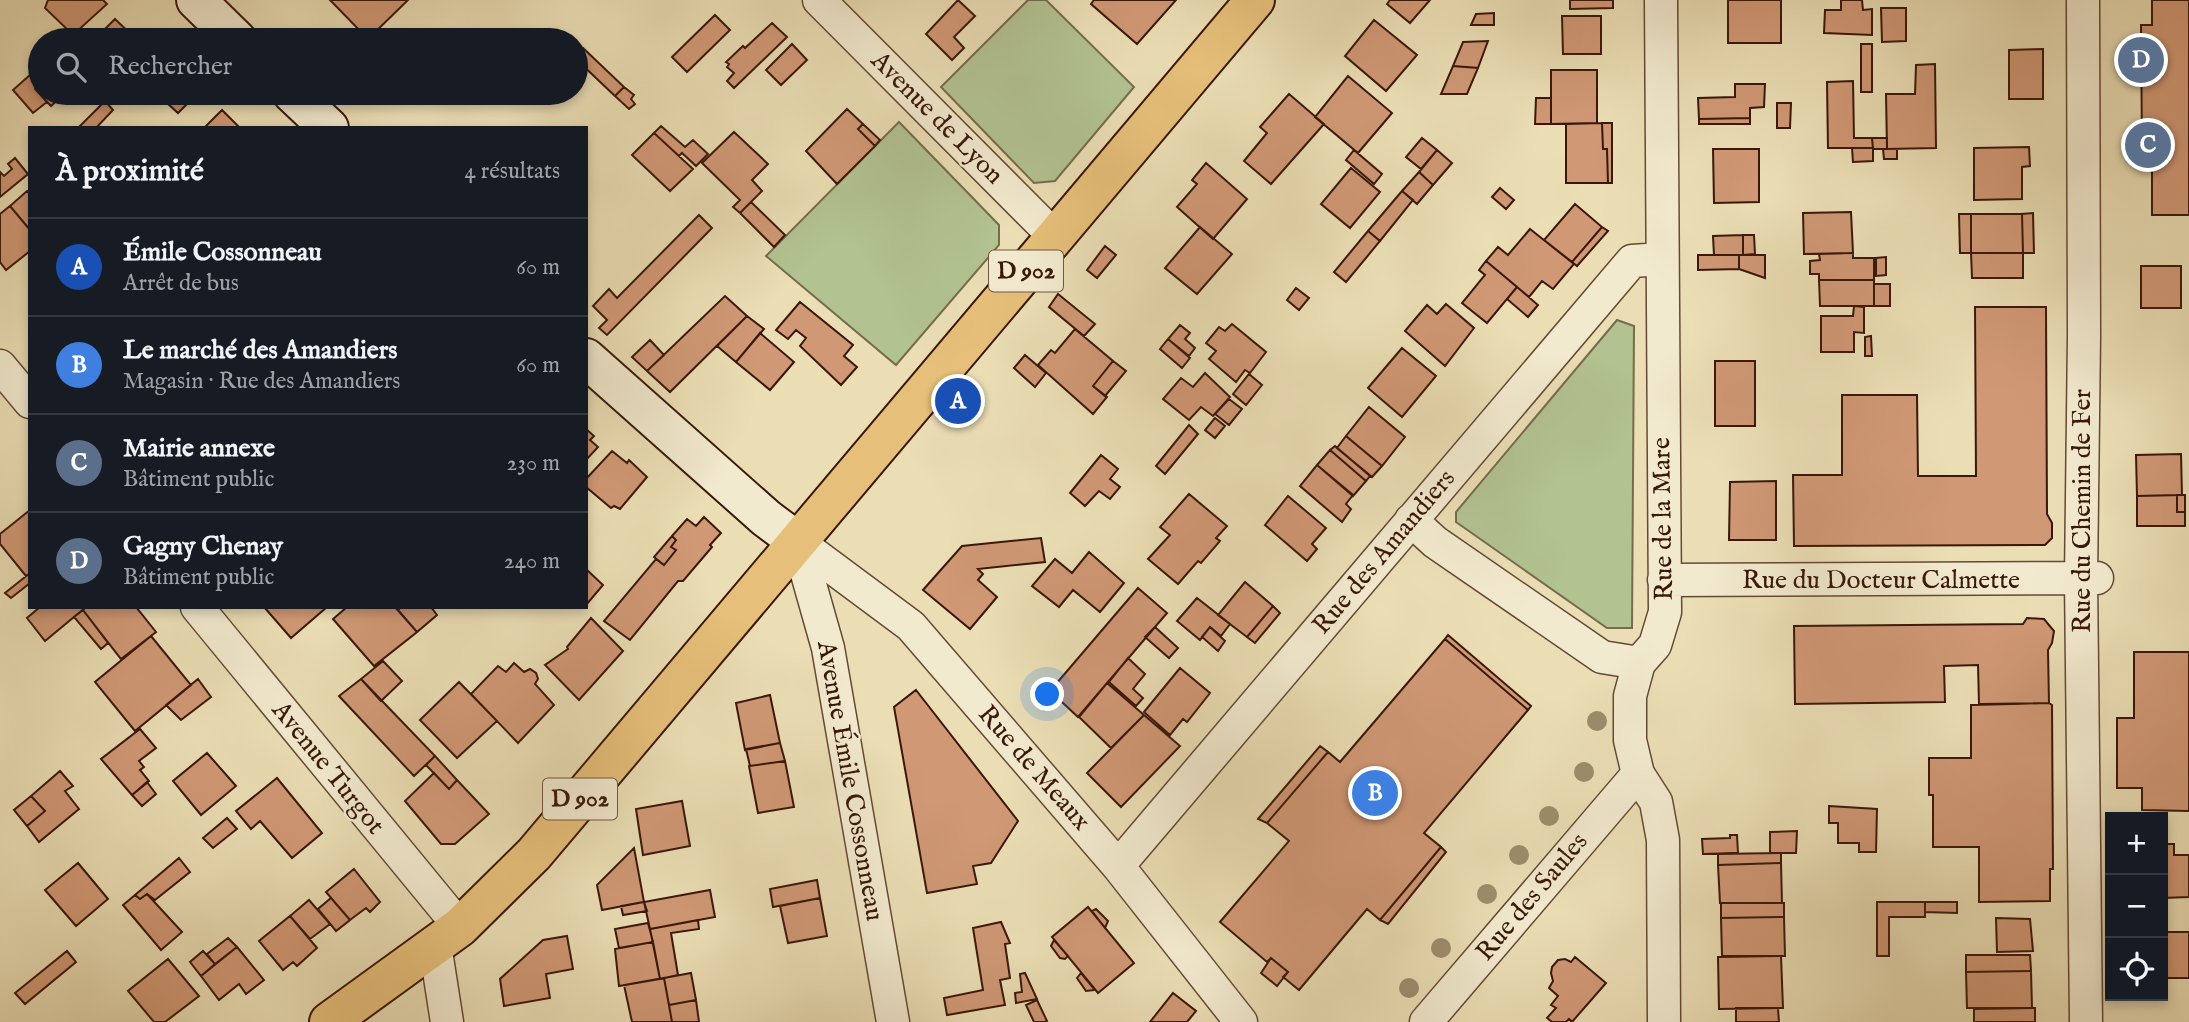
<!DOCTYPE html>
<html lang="fr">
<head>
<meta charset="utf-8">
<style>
  body { margin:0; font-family:"IM FELL English",serif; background:#20242c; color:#f1f3f6 }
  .controls { position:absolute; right:21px; bottom:21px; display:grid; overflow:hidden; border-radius:0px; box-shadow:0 4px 10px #0003 }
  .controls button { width:63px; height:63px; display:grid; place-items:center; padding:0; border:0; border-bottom:2px solid #363941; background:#171b24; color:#f1f3f6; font:35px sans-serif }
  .you { position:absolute; left:1048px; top:695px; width:24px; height:24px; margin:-18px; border:5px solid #fff; border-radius:50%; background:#1a73e8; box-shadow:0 0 0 10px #1a73e833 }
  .badge { display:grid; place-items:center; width:46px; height:46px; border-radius:50%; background:#c59692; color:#fff; font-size:23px; font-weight:700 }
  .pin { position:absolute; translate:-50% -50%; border:4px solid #fff; box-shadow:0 2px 7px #0006 }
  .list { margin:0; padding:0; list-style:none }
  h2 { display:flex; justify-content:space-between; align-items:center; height:91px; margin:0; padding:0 28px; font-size:30px }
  h2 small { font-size:23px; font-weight:400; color:#9ea1a6 }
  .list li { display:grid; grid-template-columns:46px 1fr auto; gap:21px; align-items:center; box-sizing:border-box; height:98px; padding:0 28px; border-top:2px solid #363941 }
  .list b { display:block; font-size:26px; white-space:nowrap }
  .list p { margin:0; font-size:23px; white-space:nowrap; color:#9ea1a6 }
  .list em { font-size:23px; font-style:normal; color:#9ea1a6 }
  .icon { flex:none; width:38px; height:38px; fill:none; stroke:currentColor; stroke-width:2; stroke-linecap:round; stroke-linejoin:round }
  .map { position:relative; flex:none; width:2189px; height:1022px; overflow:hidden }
  .search { position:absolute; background:#171b24; box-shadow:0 4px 10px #0003; left:28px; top:28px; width:560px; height:77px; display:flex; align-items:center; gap:18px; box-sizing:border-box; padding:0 24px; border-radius:38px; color:#9ea1a6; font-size:26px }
  .panel { position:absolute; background:#171b24; box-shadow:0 4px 10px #0003; left:28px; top:126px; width:560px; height:483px; border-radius:0px }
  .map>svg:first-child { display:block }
</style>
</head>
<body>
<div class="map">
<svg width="2189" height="1022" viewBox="0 0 2189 1022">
  <rect width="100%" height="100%" fill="#ebdeb5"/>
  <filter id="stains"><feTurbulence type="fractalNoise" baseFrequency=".00286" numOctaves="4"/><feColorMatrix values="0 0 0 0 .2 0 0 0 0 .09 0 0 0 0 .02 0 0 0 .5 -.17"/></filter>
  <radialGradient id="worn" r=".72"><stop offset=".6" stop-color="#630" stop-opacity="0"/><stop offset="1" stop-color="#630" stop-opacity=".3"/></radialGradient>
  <path fill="#b2c291" stroke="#766c4d" stroke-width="2" d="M1028 0H1046L1134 87 1055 181 1034 183 941 87Z
    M899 122 999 225V245L896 365 766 256Z
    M1617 320 1634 326 1632 628H1607L1456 522V512Z"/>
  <path fill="#d09875" stroke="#3a1709" stroke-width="2" d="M48 0H103L107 4 73 35 45 8Z
    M330 0H408L368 39Z
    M958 0 975 16 954 37 964 48 952 60 926 34Z
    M1094 0H1176L1137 44 1091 4Z
    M1390 0H1430L1410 23 1387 4Z
    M1570 0H1613V8L1570 9Z
    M1728 0H1781V43H1728Z
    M1841 0H1862L1863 10 1872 9V35L1824 33 1825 10H1841Z
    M2152 0H2189V215H2152V150H2142L2141 25H2152Z
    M1881 8H1906V41L1882 42Z
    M1494 13V25H1471L1476 14Z
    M715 15 730 30 687 72 672 57Z
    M1562 16H1601V54H1563Z
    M115 19 137 40H94Z
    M1374 20 1417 55 1386 91 1345 56Z
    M772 23 787 37 734 88 727 81 734 73 727 67 729 64 726 62 743 46 745 48Z
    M1488 41 1478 68 1453 66 1463 42Z
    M792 44 807 60 781 85 766 70Z
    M1861 44H1872V92H1861Z
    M583 48 624 87 615 96 576 59V56Z
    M2043 49V99H2009V50Z
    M1935 64 1936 148 1887 149 1886 94H1915L1916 65Z
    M40 66V83L35 89 47 102 33 113 13 90Z
    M1453 66 1478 68 1467 94H1441Z
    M1551 70H1597V123L1551 124Z
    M1348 76 1392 113 1358 153 1315 117Z
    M1853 81 1854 138H1872L1873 148H1828L1827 82Z
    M40 83V93H65L51 106 35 89Z
    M1735 84H1765L1764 107 1750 108V118L1699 119 1698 98 1735 97Z
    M624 87 634 95 631 99 635 104 629 109 615 96Z
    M156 93H198L178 113Z
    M1289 94 1324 124 1271 184 1244 161 1267 133 1260 127Z
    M1536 98H1551V124H1535Z
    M105 101 113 110 96 128H78Z
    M1777 103H1791L1790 128H1777Z
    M847 109 863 124 858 129 875 146 837 184 806 151Z
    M222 110 240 128 205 127Z
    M1750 118V124H1699V119Z
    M1602 123H1612V183H1608L1607 149H1603Z
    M1602 123 1603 149H1607L1608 183H1566V124Z
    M863 124 880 140 875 146 858 129Z
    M661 126 685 147 693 140 708 154 696 166 682 153 679 156 654 133Z
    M734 132 768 164 752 180 762 191 740 213 733 207 740 200 702 163Z
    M654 133 693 169 670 191 632 155Z
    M1422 138 1437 150 1421 169 1406 157Z
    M1872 138H1887V149H1873Z
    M2029 147 2030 166 2022 167V199L1974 200V148Z
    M1852 148H1873V161L1853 162Z
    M1713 149H1759V202L1714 203Z
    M1883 149H1897V159H1884Z
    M1354 150 1382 174 1374 184 1346 160Z
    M1437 150 1452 163 1433 185 1419 172Z
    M15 158 28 174 0 197V172L4 176 12 169 8 164Z
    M1206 163 1247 199 1213 239 1177 207 1197 184 1192 180Z
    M1351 168 1380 192 1350 228 1321 204Z
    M1419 172 1433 185 1417 204 1402 191Z
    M1500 188 1514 200 1506 209 1492 197Z
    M27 191 30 194V230L10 206Z
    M1402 191 1413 200 1380 241 1368 231Z
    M751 202 785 235 774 247 740 213Z
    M1575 204 1602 227 1572 262 1544 240Z
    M10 206 30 230V251L6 270 0 262V214Z
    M1851 212 1853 253 1804 254 1803 213Z
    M2033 213 2034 253H2023L2022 214Z
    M1959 214H1971V253H1960Z
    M1971 214H2022L2023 253H1971Z
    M699 215 712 228 607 335 599 328 607 320 593 306 609 289 617 298Z
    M1200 227 1232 254 1197 294 1165 268Z
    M1602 227 1608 231 1577 266 1572 262Z
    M1530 229 1574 264 1553 289 1542 281 1529 297 1486 261 1498 247 1508 255Z
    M1368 231 1380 241 1346 282 1334 272Z
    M1743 235H1754L1755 254 1743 255Z
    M1743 235V255H1714L1713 236Z
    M1105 246 1116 255 1097 278 1087 270Z
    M1853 253V258H1874V280H1819V274H1810V261L1820 260 1819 254Z
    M1971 253H2023V278H1972Z
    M1698 255H1739V269L1698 270Z
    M1739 255H1765V278L1739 269Z
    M1886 257V275L1876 276V258Z
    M1486 261 1517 287 1487 323 1462 303 1485 275 1479 270Z
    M2141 266H2181V308H2141Z
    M1819 280H1874V306H1820Z
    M1874 284H1890V306H1874Z
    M1517 287 1538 305 1528 317 1507 299Z
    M1296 288 1309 298 1299 310 1287 300Z
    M1058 294 1095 324 1084 336 1049 307Z
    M725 296 747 316 670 392 647 371Z
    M800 302 853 345 844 356 857 367 841 385 800 346 806 338 796 330 788 339 776 330Z
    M1446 304 1474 328 1445 366 1405 331 1427 305 1437 314Z
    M1854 306 1864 307V333L1854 332V352H1821V316H1853Z
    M1975 307H2046L2047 514 2052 523V538L2045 545 1794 546 1793 475H1842V395H1917L1918 476H1976Z
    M747 316 764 329 736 362 717 346Z
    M1232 324 1266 352 1250 373 1245 370 1236 382 1209 359 1216 351 1206 343 1219 327 1225 331Z
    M1180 325 1190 333 1185 339 1195 348 1189 356 1168 339Z
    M1075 329 1113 361 1093 386 1107 397 1093 414 1038 365 1051 350 1055 353Z
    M760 333 794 362 770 390 736 362Z
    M1871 336 1872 356H1865V337Z
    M1168 339 1190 358 1182 368 1160 349Z
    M650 340 664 355 647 371 632 357Z
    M1402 348 1436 376 1402 417 1368 388Z
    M1025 355 1046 373 1035 387 1014 368Z
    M1113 361 1126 371 1105 396 1093 386Z
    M1715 361H1755V426H1715Z
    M1205 373 1230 397 1213 416 1201 407 1189 420 1163 399 1181 378 1193 387Z
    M1249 374 1262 385 1246 405 1233 394Z
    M1229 399 1242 409 1229 425 1215 414Z
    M1369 407 1405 437 1382 466 1346 436Z
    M1215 418 1225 426 1215 438 1205 430Z
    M1189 425 1198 434 1165 474 1156 466Z
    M586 429 594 436 590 440 598 447 586 460Z
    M1346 436 1382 466 1372 477 1337 448Z
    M1335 446 1370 476 1366 481 1330 450Z
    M1330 450 1366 481 1353 496 1317 465Z
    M612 451 627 463 629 460 647 477 620 509 614 506 611 508 586 487V479Z
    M2181 454 2182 495 2137 496 2136 455Z
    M1101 455 1118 469 1110 479 1120 487 1110 499 1099 491 1085 506 1070 493Z
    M1317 465 1353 495 1346 504 1351 509 1342 522 1300 486Z
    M1776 481V540H1729L1730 482Z
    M1189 494 1227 526 1216 538 1220 541 1201 563 1198 561 1178 584 1148 559 1170 535 1160 527Z
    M2177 495H2185V512H2177Z
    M2177 495V512H2185V526H2137V496Z
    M1288 496 1326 528 1312 544 1317 549 1307 561 1265 525Z
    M30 510V573L26 576 0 544V534Z
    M704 517 721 533 710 545 712 547 683 581H678L630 640 604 621 656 559 664 565 676 550 671 547 676 540 672 536 687 519 696 526Z
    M672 536 676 540 671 547 676 550 664 565 654 557Z
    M1041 538 1045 562 978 569 983 574 978 580 997 597 970 629 923 590 962 546Z
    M1089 552 1124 583 1100 612 1073 590 1059 607 1032 586 1055 559 1072 573Z
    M586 569 603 585 586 605Z
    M30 573V583L11 598 5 593Z
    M1245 582 1273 606 1247 637 1218 615Z
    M1138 588 1167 613 1078 717 1050 691Z
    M1197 598 1230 624 1221 636 1210 627 1200 640 1177 621Z
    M1273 606 1280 613 1255 643 1247 637Z
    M40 607H86L45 641 27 618Z
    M86 607H136L156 632 121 659 83 610Z
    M264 607H327L291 638Z
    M347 607H395L417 632 374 666 333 619Z
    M401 607H431L437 615 417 632 398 610Z
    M83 610 108 643 101 649 74 617Z
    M591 618 623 651 579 700 545 665 568 649 567 647Z
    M2027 618 2044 619 2054 631 2052 643 2048 650 2049 703 1979 704 1978 665 1944 666 1945 702 1795 704 1794 626 2023 624Z
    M1155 627 1178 648 1169 658 1145 637Z
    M1210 627 1225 641 1218 651 1202 637Z
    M1448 635 1531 706 1528 710 1445 639Z
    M151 636 191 685 135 731 95 682Z
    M1445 639 1528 710 1424 833 1441 847 1380 920 1367 909 1299 990 1283 977 1288 972 1271 958 1267 962 1220 922 1289 841 1267 823 1328 752 1340 762Z
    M2134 652H2189V811L2142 810V788H2117V718H2134Z
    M1128 658 1145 674 1133 689 1143 698 1136 706 1109 682Z
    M383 661 402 681 381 701 361 679Z
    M514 663 524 672 530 669 536 673 538 679 535 684 554 705 518 743 471 694 498 666 506 672Z
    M1180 668 1210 693 1187 722 1183 719 1170 735 1144 712Z
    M198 679 211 697 181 720 166 705Z
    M361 679 435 756 414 776 339 696Z
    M459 682 497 721 457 758 420 720Z
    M1107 683 1144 715 1111 748 1079 717Z
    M916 690 1018 821 991 863 973 866 977 884 927 893 894 707Z
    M1050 691 1056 696 1044 710 1039 705Z
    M770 695 780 743 745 750 736 703Z
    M2049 703 2052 705 2053 869H2050V901L1979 902V847H1933V795H1929V758H1971V705Z
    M1144 715 1180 746 1121 807 1087 773Z
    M140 729 156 748 139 761 144 767 140 770 149 781 132 795 101 759Z
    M780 743 785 761 750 766 746 749Z
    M1320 746 1328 752 1267 823 1258 819Z
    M207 753 236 786 201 815 173 781Z
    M435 756 457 780 449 789 426 765Z
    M785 761 794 807 758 813 749 766Z
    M60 771 73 786 65 791 79 809 39 842 27 826 45 811 31 796Z
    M434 773 449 789 457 780 489 814 455 844H441L405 801Z
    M277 778 322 833 292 858 260 821 251 829 236 811Z
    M147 782 156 794 142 806 132 795Z
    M31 796 45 811 27 826 14 810Z
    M682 801 690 846 643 855 636 809Z
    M1829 806 1877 809 1876 852H1859V843H1838V823H1829Z
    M227 818 237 829 213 848 203 838Z
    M1797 831 1796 853H1770V832Z
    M1730 835H1737L1738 853 1703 854 1702 839 1730 838Z
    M2163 844H2174V855H2189V897L2163 898Z
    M1441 847 1446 852 1388 924 1380 920Z
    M634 848 644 902 602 910 597 885Z
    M1781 853V863L1718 865V854Z
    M179 858 190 872 155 900 147 894 140 899 135 895Z
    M78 863 108 899 76 926 45 890Z
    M1781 863 1782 903H1720L1718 865Z
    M354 869 380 902 370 912 366 908 350 920 326 892Z
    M817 880 820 898 773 907 770 889Z
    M710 890 715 917 650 929 644 902Z
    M147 894 182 932 161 950 123 905 135 895 140 899Z
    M331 898 350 920 336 931 318 909Z
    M820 898 827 936 788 943 780 906Z
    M309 900 330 924 310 939 290 916Z
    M644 902 647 911 623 915 621 906Z
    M1877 902H1925V917H1889V956H1877Z
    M1925 902H1957V913L1925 912Z
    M1721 903H1784V917L1721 918Z
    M1088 907 1134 963 1098 993 1052 937Z
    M1096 909 1108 921 1105 928 1092 911Z
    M290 916 317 948 297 966 293 962 283 970 259 941Z
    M1784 917 1785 956H1722L1721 918Z
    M1996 918 2030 919 2033 951 1997 952Z
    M698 920 699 929 671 933 678 975 660 979 650 929Z
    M1001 922 1010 943 1005 944 1010 978 1000 980 1005 1005 947 1015 944 998 983 990 973 928Z
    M648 923 653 942 619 948 615 929Z
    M2163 932H2189V978H2163Z
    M567 936 573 969 546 974 550 998 504 1006 500 979 543 940Z
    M228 938 237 947 215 964 207 954Z
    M1054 940 1068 956 1065 959 1060 958 1051 946Z
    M653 942 660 979 619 986 615 949Z
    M237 947 264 980 246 994 239 984 219 1000 201 976Z
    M67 951 76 962 25 1004 15 993Z
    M203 951 215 964 201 976 190 962Z
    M1966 955H2030L2031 971 1966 972Z
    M1781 956 1783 1008 1719 1009 1718 957Z
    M1575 957 1606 983 1572 1022 1569 1019 1566 1022H1552L1547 1018 1556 1008 1551 1005 1558 996 1549 988 1553 981 1551 973 1552 967 1558 960 1565 959 1571 962Z
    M1271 958 1288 972 1277 986 1261 973Z
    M168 959 199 996 165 1022H154L128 991Z
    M2031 971 2032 1008H1967L1966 972Z
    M691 973 696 1000 669 1005 664 978Z
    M1025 973 1037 999 1016 1003 1015 993 1022 992 1020 974Z
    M1081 973 1095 990 1086 991 1077 978Z
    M664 978 672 1022H632L624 985Z
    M1173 993 1196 1011 1187 1022H1150Z
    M696 1000 699 1022H672L669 1005Z
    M1037 1000 1047 1021 1045 1022H1034L1026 1005Z
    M1736 1008H1778L1779 1022H1736Z
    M2035 1008V1022H1974V1009Z"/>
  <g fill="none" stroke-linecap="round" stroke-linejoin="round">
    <g stroke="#664934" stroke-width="35">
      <path id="street" d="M819 0 1055 237
        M1661 0 1665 612 1655 645 1639 663 1630 696V740L1638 774 1656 802 1663 840 1664 1022
        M2083 0 2084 335 2081 579 2086 1022
        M0 366 30 402
        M1411 520 1435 542 1602 657 1639 663
        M798 542 911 626 1118 866 1241 1022
        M798 542 828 648 893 1022
        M1664 580 2097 578
        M197 607 460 927
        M1118 866 1632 261 1662 259
        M435 945 447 1022
        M1426 1022 1638 774"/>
    </g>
    <g stroke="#3a1709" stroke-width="42">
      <path id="secondary" d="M196 0 237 40
        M292 93 329 128
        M586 358 766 518 798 542"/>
    </g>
    <g stroke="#3a1709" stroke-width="42">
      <path id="primary" d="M329 1022 460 927 534 854 1255 0"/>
    </g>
    <use href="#street" stroke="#f2eacf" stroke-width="32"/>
    <use href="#secondary" stroke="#f2eacf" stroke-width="38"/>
    <use href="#primary" stroke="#e6bf7a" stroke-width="38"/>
  </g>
  <g fill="#9d8d6d">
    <circle cx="1597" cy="721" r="10"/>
    <circle cx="1584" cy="772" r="10"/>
    <circle cx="1549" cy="816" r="10"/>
    <circle cx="1519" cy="855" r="10"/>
    <circle cx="1487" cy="894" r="10"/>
    <circle cx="1441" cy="948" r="10"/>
    <circle cx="1409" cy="988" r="10"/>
  </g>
  <g text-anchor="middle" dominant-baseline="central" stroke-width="5" stroke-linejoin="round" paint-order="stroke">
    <g fill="#f2eacf" stroke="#715644" stroke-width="2">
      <rect x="989" y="250.5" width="74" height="41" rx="5"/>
      <rect x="543" y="778.5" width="74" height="41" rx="5"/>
    </g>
    <g font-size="24" font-weight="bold" fill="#3a1709">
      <text x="1026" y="271">D 902</text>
      <text x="580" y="799">D 902</text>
    </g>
    <g font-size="26" fill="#3a1709" stroke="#f2eacf">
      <text transform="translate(937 118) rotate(45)">Avenue de Lyon</text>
      <text transform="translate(2082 511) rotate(-90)">Rue du Chemin de Fer</text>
      <text transform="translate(1663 519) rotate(-91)">Rue de la Mare</text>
      <text transform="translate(1384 552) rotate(-50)">Rue des Amandiers</text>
      <text x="1881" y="580">Rue du Docteur Calmette</text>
      <text transform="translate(328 768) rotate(51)">Avenue Turgot</text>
      <text transform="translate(1034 768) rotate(49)">Rue de Meaux</text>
      <text transform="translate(850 781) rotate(80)">Avenue Émile Cossonneau</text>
      <text transform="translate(1532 897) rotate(-50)">Rue des Saules</text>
    </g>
  </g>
  <rect width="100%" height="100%" filter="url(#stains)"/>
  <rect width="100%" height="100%" fill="url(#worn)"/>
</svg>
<div class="controls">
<button>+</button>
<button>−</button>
<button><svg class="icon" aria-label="locate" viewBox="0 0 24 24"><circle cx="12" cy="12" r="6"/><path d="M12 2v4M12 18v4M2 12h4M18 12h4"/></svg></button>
</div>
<div class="you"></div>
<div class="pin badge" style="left:958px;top:401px;background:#1a4fb4">A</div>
<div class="pin badge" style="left:1375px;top:793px;background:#3f7fe0">B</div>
<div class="pin badge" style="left:2148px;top:145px;background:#5c6f8a">C</div>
<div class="pin badge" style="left:2141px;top:60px;background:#5c6f8a">D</div>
<div class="search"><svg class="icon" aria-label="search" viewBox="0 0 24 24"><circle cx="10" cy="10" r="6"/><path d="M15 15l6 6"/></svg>Rechercher</div>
<section class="panel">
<h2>À proximité<small>4 résultats</small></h2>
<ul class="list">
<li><span class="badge" style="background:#1a4fb4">A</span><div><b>Émile Cossonneau</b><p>Arrêt de bus</p></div><em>60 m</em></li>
<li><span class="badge" style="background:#3f7fe0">B</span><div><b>Le marché des Amandiers</b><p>Magasin · Rue des Amandiers</p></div><em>60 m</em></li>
<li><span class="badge" style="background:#5c6f8a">C</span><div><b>Mairie annexe</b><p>Bâtiment public</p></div><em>230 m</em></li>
<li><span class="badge" style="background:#5c6f8a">D</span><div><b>Gagny Chenay</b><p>Bâtiment public</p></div><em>240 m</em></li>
</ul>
</section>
</div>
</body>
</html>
